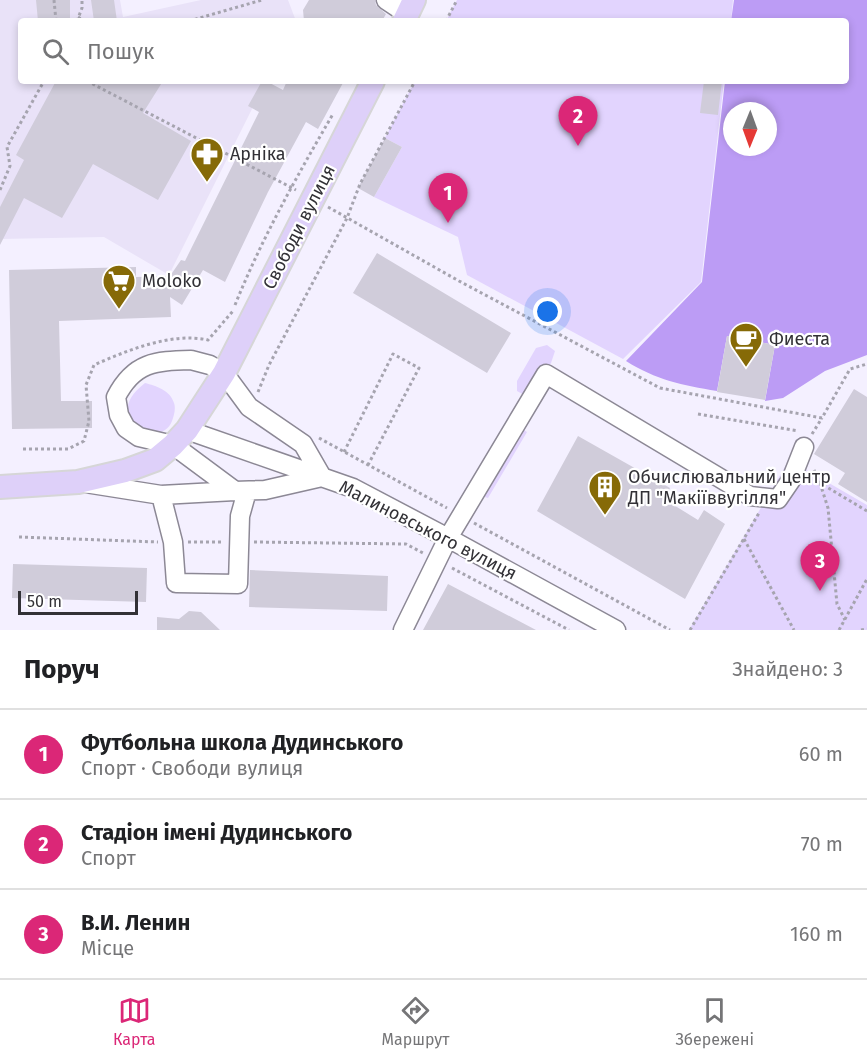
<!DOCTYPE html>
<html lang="uk">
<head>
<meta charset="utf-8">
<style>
  body { margin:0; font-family:"Fira Sans",sans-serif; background:#f2f2f2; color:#202124 }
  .compass { position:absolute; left:723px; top:102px; width:54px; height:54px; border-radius:50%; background:#fff; box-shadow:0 3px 9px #0003; rotate:181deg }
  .scale { position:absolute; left:18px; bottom:15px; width:120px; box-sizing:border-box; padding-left:6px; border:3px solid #323136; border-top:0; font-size:16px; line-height:21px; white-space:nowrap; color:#323136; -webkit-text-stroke:4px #fff; paint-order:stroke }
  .you { position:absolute; left:548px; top:312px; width:21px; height:21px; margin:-15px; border:4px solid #fff; border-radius:50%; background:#1a73e8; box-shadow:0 0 0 9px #1a73e833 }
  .badge { display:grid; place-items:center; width:39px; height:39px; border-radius:50%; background:#db2777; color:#fff; font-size:20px; font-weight:700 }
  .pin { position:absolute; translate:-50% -50px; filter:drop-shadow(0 2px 3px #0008) }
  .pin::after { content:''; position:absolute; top:32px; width:21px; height:18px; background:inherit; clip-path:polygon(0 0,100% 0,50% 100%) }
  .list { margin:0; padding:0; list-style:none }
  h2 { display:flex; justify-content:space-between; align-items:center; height:78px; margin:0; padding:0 24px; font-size:26px }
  h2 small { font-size:20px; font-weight:400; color:#757577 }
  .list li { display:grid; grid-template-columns:39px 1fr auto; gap:18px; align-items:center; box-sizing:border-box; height:90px; padding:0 24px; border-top:2px solid #e0e0e0 }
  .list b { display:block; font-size:22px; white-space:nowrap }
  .list p { margin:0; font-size:20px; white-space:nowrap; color:#757577 }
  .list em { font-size:20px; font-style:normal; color:#757577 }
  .icon { flex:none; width:33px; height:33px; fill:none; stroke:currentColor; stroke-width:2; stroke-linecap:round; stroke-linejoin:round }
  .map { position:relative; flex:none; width:867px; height:630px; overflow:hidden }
  .search { position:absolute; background:#fff; box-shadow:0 3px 9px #0003; left:18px; right:18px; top:18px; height:66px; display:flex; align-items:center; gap:15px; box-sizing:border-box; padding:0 21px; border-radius:6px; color:#757577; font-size:22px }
  .sheet { height:348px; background:#fff }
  nav { display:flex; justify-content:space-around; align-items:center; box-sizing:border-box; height:84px; border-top:2px solid #e0e0e0; background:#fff; font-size:16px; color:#757577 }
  nav a { display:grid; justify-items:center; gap:3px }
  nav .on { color:#db2777 }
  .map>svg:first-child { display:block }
</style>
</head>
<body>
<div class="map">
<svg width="867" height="630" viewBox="0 0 867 630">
  <rect width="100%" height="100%" fill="#f4f0ff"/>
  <path fill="#e9e2f8" d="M0 0H120L123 17 201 0H288L296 21H21V81H266L169 275 104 237 0 239Z"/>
  <path fill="#e2d4fe" d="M457 0H733L731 21H446Z
    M415 81H724L701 282 623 359 467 275 458 237 374 197 402 147 385 138Z
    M547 345 555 351 551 363 528 395H524L517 391V381L536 348Z
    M145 383C156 386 170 390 174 403 176 408 174 416 172 421 161 451 97 420 145 383Z
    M522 429 527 432 488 498 482 496Z
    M789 460 867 505V630H689Z"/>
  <path fill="#bc9cf5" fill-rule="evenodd" d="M734 0H867V355L825 371 783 398 765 401 775 345 727 336 717 391C682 385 656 380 626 361L702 282 725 81H846V21H731ZM732 111H768V147H732Z"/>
  <path fill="#d0ccda" d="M36 0H70V21H38Z
    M91 0H114L117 21H94Z
    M309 0H375L376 5 386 14 382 21H304L303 10Z
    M56 81H163L143 113 191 141 158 200 93 164 62 218 24 198 0 245V207L24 160 16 155Z
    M262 81H266L283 90 287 81H344L318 129 306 122 268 192 225 282 203 270 182 305 170 297 171 317 59 321 61 401H92V428L12 429 9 270 136 267V277L170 276 181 260 185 261 259 112 248 106Z
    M704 81H722L718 115 700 113Z
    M385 138 402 147 374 197 358 188Z
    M377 253 511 333 487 373 353 293Z
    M727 336 775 345 765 400 717 392Z
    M854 389 867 397V502L838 484 845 473 814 454Z
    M578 436 670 488 664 499 698 520 704 510 725 524 685 599 537 511Z
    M13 564 147 568 146 602 12 598Z
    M250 570 388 576 387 611 249 607Z
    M448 584 536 630H423Z
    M189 611 201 612 220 630H157V617L179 619Z"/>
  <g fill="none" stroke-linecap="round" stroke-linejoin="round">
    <g stroke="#8c8895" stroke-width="21">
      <path id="minor" d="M386 0 407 14
        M191 360 210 365 224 373 249 407 303 444 322 477 265 490 235 491 173 445 139 437 126 428 119 415 116 397C134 362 155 361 191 360Z
        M187 430 353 488 448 538 616 630
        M85 483 161 495 235 491
        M161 495 173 542 176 583 238 584 240 516 247 491
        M403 630 448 538 546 374 750 496 778 499 791 480 804 447"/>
    </g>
    <g stroke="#d6d6d7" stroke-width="26">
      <path id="major" d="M404 21 414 0
        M0 487 78 482 125 471 155 460 173 445 187 430 224 373 373 81"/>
    </g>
    <path stroke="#a6a4af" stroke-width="3" stroke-dasharray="3 3" stroke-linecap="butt" d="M54 0 56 21
      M78 17 84 21
      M77 21 82 8V0
      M189 21 262 0
      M446 21 457 0
      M87 81 296 190
      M0 190 10 166 7 147 44 81
      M328 207 459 281 660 388 822 418 850 369 867 364
      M235 305C262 238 297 176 333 114
      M258 392 269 365 347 218 360 184 415 81
      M698 414 798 431
      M812 434 822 418
      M319 438 447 508
      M23 449H68L84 441 89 421 86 385 94 365C128 350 172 332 208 340L233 311
      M344 452 393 354 419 368 368 465
      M814 470 820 483 867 511
      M820 483 828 508 837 604 845 620
      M474 523 670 630
      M19 537 158 542
      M744 539 794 630
      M188 542H224
      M254 542 406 544 423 553
      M452 568 569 630
      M690 630 759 513
      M839 630 867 579
      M861 630 867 629"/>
    <use href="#minor" stroke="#fff" stroke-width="18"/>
    <use href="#major" stroke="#ded0f9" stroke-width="22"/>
  </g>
  <defs>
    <g id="pharmacy-pin" transform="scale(1.725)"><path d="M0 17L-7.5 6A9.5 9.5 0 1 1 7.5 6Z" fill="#866a07" stroke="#fff"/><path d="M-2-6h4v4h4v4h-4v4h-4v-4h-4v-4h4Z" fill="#fff"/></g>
    <g id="supermarket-pin" transform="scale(1.725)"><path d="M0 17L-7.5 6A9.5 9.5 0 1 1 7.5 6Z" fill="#866a07" stroke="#fff"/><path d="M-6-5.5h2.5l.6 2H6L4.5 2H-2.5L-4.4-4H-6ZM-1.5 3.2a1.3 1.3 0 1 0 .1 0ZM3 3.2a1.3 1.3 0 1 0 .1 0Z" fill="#fff"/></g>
    <g id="cafe-pin" transform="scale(1.725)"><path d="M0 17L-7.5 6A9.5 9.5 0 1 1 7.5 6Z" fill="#866a07" stroke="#fff"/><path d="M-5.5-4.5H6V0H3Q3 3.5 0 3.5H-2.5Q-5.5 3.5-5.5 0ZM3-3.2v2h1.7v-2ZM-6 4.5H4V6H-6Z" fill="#fff"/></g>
    <g id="building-pin" transform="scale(1.725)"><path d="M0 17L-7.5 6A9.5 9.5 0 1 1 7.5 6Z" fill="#866a07" stroke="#fff"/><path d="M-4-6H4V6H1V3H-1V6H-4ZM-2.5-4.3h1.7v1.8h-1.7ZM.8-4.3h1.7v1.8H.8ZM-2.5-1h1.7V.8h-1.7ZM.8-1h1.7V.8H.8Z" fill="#fff"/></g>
  </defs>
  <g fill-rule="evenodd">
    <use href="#pharmacy-pin" x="207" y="154"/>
    <use href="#supermarket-pin" x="119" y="281"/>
    <use href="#cafe-pin" x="746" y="339"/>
    <use href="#building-pin" x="605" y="487"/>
  </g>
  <g text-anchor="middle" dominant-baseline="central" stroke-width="4.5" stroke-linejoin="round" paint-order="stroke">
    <g font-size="18" fill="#323136" stroke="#fff" text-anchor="start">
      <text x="230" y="154">Арніка</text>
      <text x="142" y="281">Moloko</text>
      <text x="769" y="339">Фиеста</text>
      <text x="628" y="477">Обчислювальний центр<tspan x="628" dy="21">ДП "Макіїввугілля"</tspan></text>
    </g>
    <g font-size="18" fill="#323136" stroke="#fff">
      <text transform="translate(299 227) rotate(-63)">Свободи вулиця</text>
      <text transform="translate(428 530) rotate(27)">Малиновського вулиця</text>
    </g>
  </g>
</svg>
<svg class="compass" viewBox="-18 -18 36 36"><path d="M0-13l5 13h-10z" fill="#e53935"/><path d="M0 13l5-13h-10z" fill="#757577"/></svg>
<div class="scale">50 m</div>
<div class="you"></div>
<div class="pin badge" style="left:448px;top:223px">1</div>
<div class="pin badge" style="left:578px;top:146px">2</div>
<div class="pin badge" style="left:820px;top:591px">3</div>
<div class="search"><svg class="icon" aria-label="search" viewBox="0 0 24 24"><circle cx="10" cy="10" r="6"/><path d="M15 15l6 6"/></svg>Пошук</div>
</div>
<section class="sheet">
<h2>Поруч<small>Знайдено: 3</small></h2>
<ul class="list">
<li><span class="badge">1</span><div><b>Футбольна школа Дудинського</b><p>Спорт · Свободи вулиця</p></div><em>60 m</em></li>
<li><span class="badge">2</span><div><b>Стадіон імені Дудинського</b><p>Спорт</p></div><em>70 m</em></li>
<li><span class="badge">3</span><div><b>В.И. Ленин</b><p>Місце</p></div><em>160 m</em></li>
</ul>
</section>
<nav>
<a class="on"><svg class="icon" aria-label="map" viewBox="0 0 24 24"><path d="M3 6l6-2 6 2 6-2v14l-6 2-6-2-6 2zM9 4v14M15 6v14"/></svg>Карта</a>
<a><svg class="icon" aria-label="directions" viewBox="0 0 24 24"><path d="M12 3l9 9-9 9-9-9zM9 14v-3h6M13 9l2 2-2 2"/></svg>Маршрут</a>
<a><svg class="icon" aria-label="saved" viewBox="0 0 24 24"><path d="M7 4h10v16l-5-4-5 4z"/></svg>Збережені</a>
</nav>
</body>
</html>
